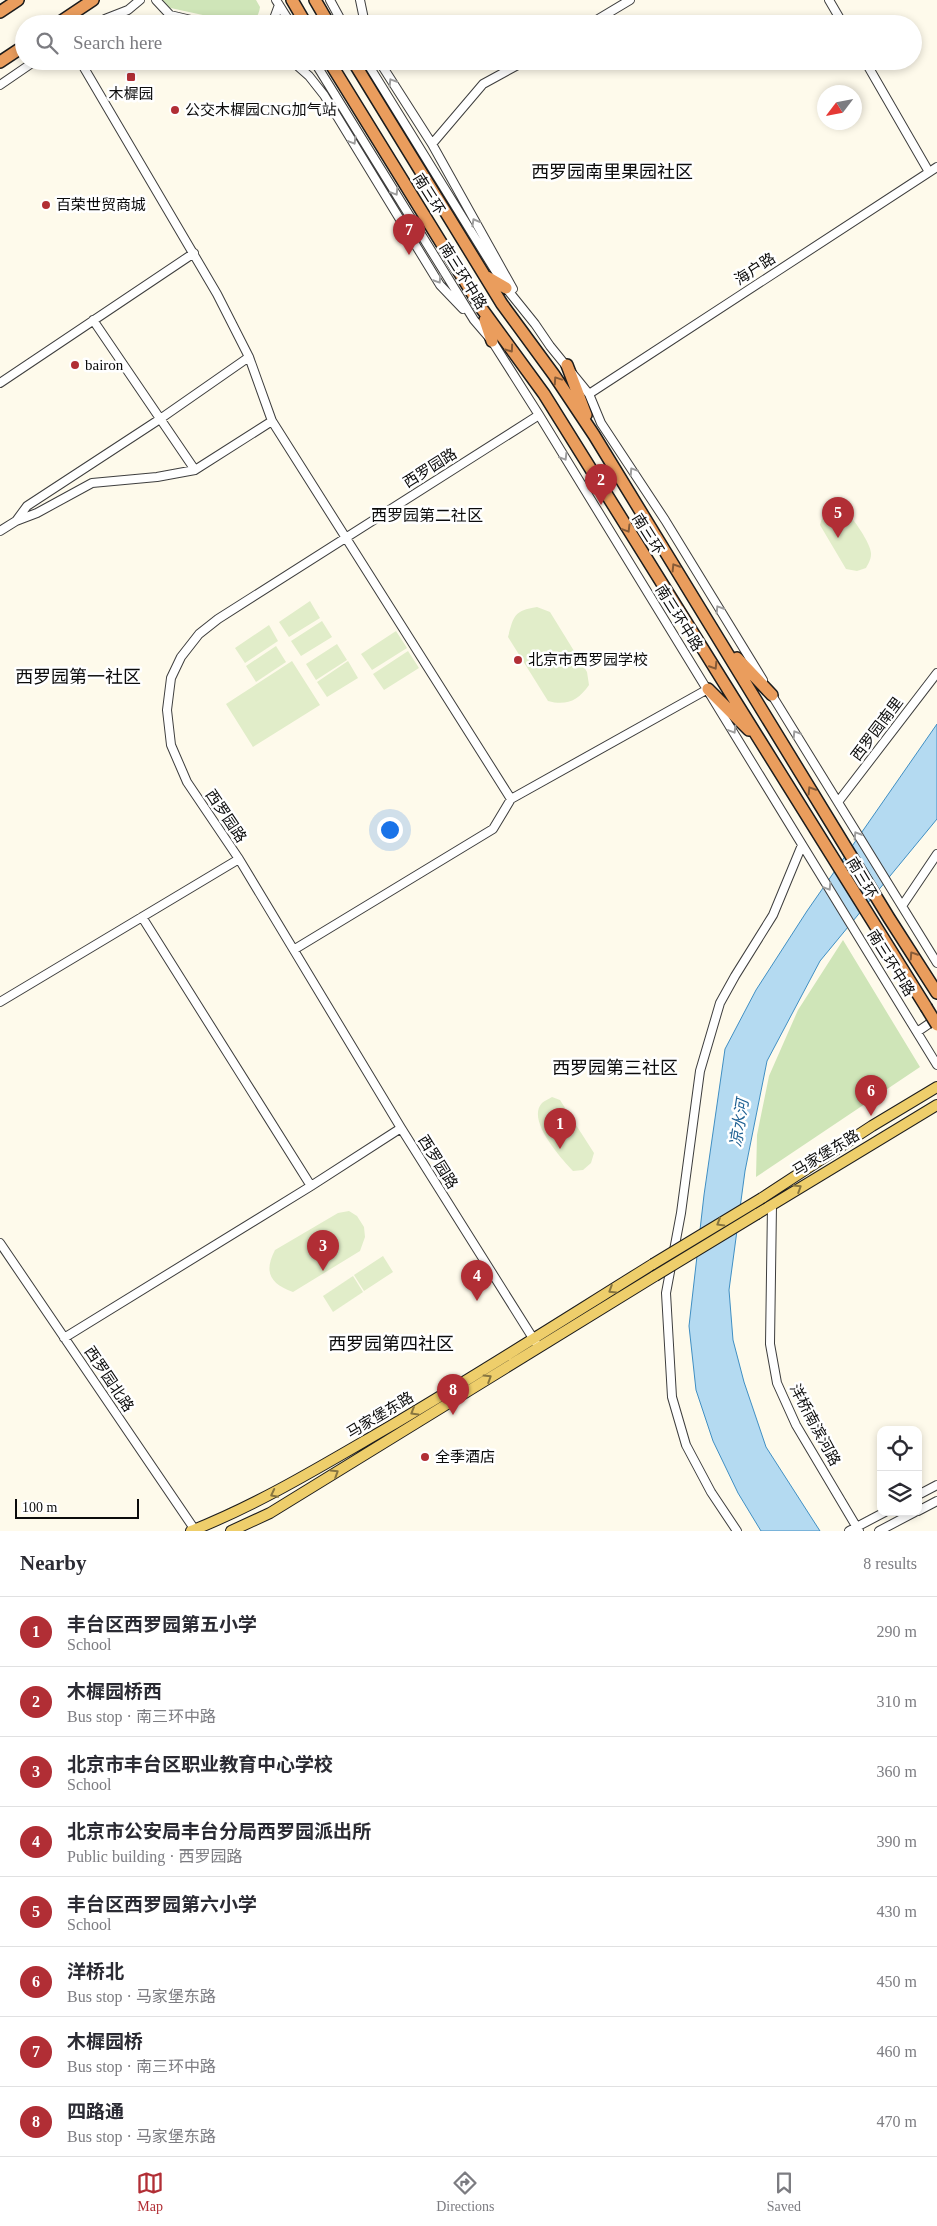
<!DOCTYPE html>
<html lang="en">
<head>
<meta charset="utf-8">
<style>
  body { margin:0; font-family:"Times New Roman","Noto Sans SC",serif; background:#f2f2f3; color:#2b2b33 }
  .controls { position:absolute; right:15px; bottom:15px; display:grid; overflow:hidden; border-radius:10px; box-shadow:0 2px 8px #0003 }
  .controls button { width:45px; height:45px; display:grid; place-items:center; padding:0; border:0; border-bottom:1px solid #e1e1e2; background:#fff; color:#2b2b33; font:25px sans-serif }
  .compass { position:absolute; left:817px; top:85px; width:45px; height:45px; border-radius:50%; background:#fff; box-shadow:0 2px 8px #0003; rotate:238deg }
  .scale { position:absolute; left:15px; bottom:12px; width:124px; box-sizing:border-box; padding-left:5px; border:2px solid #0b0b0b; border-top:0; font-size:14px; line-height:18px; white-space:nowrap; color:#0b0b0b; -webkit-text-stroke:4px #fff; paint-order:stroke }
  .you { position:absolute; left:389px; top:829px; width:18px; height:18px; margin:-12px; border:4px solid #fff; border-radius:50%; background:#1a73e8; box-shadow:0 0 0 8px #1a73e833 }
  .badge { display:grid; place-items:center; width:32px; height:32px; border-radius:50%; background:#b12e35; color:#fff; font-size:16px; font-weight:700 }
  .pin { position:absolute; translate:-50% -41px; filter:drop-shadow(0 1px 2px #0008) }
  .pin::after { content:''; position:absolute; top:26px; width:18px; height:15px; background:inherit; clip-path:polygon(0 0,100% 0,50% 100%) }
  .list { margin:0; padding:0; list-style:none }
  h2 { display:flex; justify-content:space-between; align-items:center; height:65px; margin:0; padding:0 20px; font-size:21px }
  h2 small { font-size:16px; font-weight:400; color:#7c7c81 }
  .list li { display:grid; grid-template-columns:32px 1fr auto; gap:15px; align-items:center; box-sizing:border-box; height:70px; padding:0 20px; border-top:1px solid #e1e1e2 }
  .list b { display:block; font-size:19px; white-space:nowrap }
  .list p { margin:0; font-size:16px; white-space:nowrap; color:#7c7c81 }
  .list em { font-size:16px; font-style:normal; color:#7c7c81 }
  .icon { flex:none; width:28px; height:28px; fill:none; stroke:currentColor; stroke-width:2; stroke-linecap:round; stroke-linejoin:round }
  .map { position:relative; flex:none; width:937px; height:1531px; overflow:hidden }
  .search { position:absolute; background:#fff; box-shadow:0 2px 8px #0003; left:15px; right:15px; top:15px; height:55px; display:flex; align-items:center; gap:12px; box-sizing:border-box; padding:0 18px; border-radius:28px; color:#7c7c81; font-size:19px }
  .sheet { height:625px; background:#fff }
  nav { display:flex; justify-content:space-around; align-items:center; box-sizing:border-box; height:70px; border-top:1px solid #e1e1e2; background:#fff; font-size:14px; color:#7c7c81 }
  nav a { display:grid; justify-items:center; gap:2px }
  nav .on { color:#b12e35 }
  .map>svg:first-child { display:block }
</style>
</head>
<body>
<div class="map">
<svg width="937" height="1531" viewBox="0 0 937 1531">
  <rect width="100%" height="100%" fill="#fefaeb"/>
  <path fill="#cfe5b8" d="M158 0H256L260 7C259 16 254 23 244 24L166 7Z
    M843 940 920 1067 756 1177 757 1135 769 1076 798 1010Z"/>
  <path fill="#e1edc9" d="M839 505C848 510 872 544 871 554 871 560 868 564 866 568L857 571 846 569 820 525C823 513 828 509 839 505Z
    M310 601 320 618 289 637 279 622Z
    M537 607 550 612 587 672 589 685C578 701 566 706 548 701L508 637C514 615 514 611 537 607Z
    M322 621 332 637 301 656 291 641Z
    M269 625 278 641 245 663 235 648Z
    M396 631 407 648 372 670 361 654Z
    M337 644 347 660 316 680 306 664Z
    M276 646 286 662 256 682 246 666Z
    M408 651 419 668 384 690 373 674Z
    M292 661 320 705 253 747 226 704Z
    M348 661 358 678 327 697 317 682Z
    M552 1097 560 1100 594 1153 591 1163 583 1170 573 1171C561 1158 526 1120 542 1103 544 1101 549 1099 552 1097Z
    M349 1211 357 1216 364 1227 365 1237 360 1251 293 1292C271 1284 263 1273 275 1250L338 1213Z
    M383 1256 393 1272 364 1291 354 1275Z
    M353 1276 363 1292 333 1312 323 1296Z"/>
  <path fill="#b4daf1" stroke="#408fc3" d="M937 724V819L820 961 767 1061 745 1171 729 1290 733 1340 744 1382 766 1447 820 1531H761L738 1493 713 1441 696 1390 689 1326 704 1195 725 1049 756 990 807 911Z"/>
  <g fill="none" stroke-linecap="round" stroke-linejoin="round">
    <g stroke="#3e3e3e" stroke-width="10">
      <path id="minor" d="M156 0 170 15 208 24
        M276 0 291 24
        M330 0 343 24
        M360 0 365 24
        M829 0 843 24
        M105 19 128 10 140 0
        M80 24 100 20 158 24
        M272 24 279 5
        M590 24 630 0
        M80 61 217 294 249 357 272 421 511 799
        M292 61 309 76 324 95 440 285 463 309
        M314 61 474 320 492 341 539 415 937 1065
        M366 61 506 288 535 324 550 346 589 394 601 423 665 520 763 680
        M379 61 432 144 513 289
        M865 61 929 172
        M0 85 35 61
        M432 144 483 84 525 61
        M93 320 195 470
        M0 383 194 253
        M589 394 937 167
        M16 521 37 513 92 483 157 477 195 470 272 421
        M0 531 16 521 27 506 160 419 249 357
        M770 692 937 963
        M838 802 937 673
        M902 906 937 854
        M142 917 311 1186
        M295 949 493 829 511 799 708 689
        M0 1002 239 859
        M917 1032 936 1019
        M772 1205 770 1344 777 1383 796 1425 859 1531
        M0 1243 195 1530
        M64 1338 311 1186 401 1128
        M536 1343 401 1128 239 859 187 782 171 745 167 710 171 678 181 657 199 634 218 619 539 415
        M918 1495 937 1485
        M918 1511 937 1501
        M737 1531 711 1492 686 1445 672 1397 666 1293 681 1213 700 1071 720 1003 735 976 773 915 802 845
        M849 1531 885 1512
        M879 1531 915 1512"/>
    </g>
    <g stroke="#1c1c1c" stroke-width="12">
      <path id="major" d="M762 1198 872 1126 937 1087
        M757 1214 937 1105
        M191 1531C259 1504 320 1467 382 1431 474 1377 563 1320 653 1264
        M231 1531 270 1513 655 1276"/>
    </g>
    <g stroke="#1c1c1c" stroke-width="14">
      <path id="highway" d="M292 0 306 24
        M315 0 329 24
        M0 12 18 0
        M57 24 93 0
        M329 61 482 309 544 394 926 1007
        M353 61 502 304 554 375 594 435 889 918 937 993
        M0 62 24 46
        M487 277 506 288
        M485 320 492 341
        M567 365 586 415
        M737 658 772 695
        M708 689 749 730"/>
    </g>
    <use href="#minor" stroke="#fff" stroke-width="8"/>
    <use href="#major" stroke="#eece6b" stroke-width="10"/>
    <use href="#highway" stroke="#ea9d5d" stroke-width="11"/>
    <g stroke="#1c1c1c" stroke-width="12" stroke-linecap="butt">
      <path id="major-bridge" d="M653 1264 762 1198
        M655 1276 757 1214"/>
    </g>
    <g stroke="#1c1c1c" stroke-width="14" stroke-linecap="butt">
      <path id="highway-bridge" d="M926 1007 937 1025"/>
    </g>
    <use href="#major-bridge" stroke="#eece6b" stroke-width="10"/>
    <use href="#highway-bridge" stroke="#ea9d5d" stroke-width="11"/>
  </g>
  <defs><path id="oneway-chevron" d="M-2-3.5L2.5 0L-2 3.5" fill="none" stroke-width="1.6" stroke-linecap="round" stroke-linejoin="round" transform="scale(1.25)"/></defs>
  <g stroke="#9d9d9d">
    <use href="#oneway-chevron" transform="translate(392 82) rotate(-122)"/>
    <use href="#oneway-chevron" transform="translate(353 141) rotate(59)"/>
    <use href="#oneway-chevron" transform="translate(395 192) rotate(58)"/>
    <use href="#oneway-chevron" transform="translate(475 222) rotate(-119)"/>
    <use href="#oneway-chevron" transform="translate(438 280) rotate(57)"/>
    <use href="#oneway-chevron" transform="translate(564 457) rotate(59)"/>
    <use href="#oneway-chevron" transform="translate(633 471) rotate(-123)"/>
    <use href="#oneway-chevron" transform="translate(719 609) rotate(-122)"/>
    <use href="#oneway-chevron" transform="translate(733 730) rotate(59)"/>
    <use href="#oneway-chevron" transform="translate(796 734) rotate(-122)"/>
    <use href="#oneway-chevron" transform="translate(857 835) rotate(-122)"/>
    <use href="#oneway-chevron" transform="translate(828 887) rotate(58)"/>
  </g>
  <g stroke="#865b38">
    <use href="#oneway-chevron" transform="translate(510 349) rotate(55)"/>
    <use href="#oneway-chevron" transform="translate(557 380) rotate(-124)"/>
    <use href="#oneway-chevron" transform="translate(627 529) rotate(59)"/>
    <use href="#oneway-chevron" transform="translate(675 567) rotate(-122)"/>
    <use href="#oneway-chevron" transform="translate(714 666) rotate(58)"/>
    <use href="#oneway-chevron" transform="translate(811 790) rotate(-122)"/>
    <use href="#oneway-chevron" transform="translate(913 955) rotate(-123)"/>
  </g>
  <g stroke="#887640">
    <use href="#oneway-chevron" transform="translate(798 1188) rotate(-32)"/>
    <use href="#oneway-chevron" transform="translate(720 1223) rotate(149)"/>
    <use href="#oneway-chevron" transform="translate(612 1290) rotate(148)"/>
    <use href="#oneway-chevron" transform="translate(488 1378) rotate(-32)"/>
    <use href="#oneway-chevron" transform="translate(414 1412) rotate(149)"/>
    <use href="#oneway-chevron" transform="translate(335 1473) rotate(-32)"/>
    <use href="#oneway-chevron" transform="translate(274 1494) rotate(153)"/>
  </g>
  <g fill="#b12e35" stroke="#fff" stroke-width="2">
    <rect x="126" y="72" width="10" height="10" rx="2.5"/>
    <circle cx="175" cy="110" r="5"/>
    <circle cx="46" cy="205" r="5"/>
    <circle cx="75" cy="365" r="5"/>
    <circle cx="518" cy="660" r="5"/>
    <circle cx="425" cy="1457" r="5"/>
  </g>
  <g text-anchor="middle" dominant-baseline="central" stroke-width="5" stroke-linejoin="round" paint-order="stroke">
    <g font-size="15" fill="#0b0b0b" stroke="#fff" text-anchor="start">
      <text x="131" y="94" text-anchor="middle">木樨园</text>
      <text x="185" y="110">公交木樨园CNG加气站</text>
      <text x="56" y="205">百荣世贸商城</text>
      <text x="85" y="365">bairon</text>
      <text x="528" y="660">北京市西罗园学校</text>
      <text x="435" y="1457">全季酒店</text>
    </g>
    <g font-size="15" fill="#0b0b0b" stroke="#fff">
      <text transform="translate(429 194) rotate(58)">南三环</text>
      <text transform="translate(755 269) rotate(-33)">海户路</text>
      <text transform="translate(463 276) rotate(58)">南三环中路</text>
      <text transform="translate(430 468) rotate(-32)">西罗园路</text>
      <text transform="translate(648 534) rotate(58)">南三环</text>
      <text transform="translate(679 618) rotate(58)">南三环中路</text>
      <text transform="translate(877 729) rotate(-53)">西罗园南里</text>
      <text transform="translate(226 816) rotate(56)">西罗园路</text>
      <text transform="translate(862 878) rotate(59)">南三环</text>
      <text transform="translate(891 963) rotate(58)">南三环中路</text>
      <text transform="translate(826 1153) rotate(-31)">马家堡东路</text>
      <text transform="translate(438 1162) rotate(58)">西罗园路</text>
      <text transform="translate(109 1379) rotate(56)">西罗园北路</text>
      <text transform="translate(380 1415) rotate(-31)">马家堡东路</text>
      <text transform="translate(815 1425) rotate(62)">洋桥南滨河路</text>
    </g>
    <g font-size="16" fill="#0b0b0b" stroke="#fff">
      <text x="427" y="515">西罗园第二社区</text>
    </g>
    <g font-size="16" font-style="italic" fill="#1f6193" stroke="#fff">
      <text transform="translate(739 1123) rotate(-81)">凉水河</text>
    </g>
    <g font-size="18" fill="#0b0b0b" stroke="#fff">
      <text x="612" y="172">西罗园南里果园社区</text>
      <text x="78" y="677">西罗园第一社区</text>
      <text x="615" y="1068">西罗园第三社区</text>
      <text x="391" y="1344">西罗园第四社区</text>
    </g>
  </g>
</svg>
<div class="controls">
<button><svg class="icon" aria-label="locate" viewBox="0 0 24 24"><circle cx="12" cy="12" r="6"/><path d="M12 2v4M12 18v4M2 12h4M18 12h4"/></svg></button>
<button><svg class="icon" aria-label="layers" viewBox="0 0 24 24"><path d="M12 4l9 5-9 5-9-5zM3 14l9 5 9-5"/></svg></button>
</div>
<svg class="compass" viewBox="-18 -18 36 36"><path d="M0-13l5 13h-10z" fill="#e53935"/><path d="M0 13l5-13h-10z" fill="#7c7c81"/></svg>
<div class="scale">100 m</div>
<div class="you"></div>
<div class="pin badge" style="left:560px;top:1149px">1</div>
<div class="pin badge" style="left:601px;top:505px">2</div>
<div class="pin badge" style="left:323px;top:1271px">3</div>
<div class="pin badge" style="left:477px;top:1301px">4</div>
<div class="pin badge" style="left:838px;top:538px">5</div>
<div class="pin badge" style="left:871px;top:1116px">6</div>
<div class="pin badge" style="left:409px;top:255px">7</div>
<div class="pin badge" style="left:453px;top:1415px">8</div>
<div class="search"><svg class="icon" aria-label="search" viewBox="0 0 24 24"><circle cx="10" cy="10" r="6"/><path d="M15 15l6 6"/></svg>Search here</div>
</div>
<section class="sheet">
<h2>Nearby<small>8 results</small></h2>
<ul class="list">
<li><span class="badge">1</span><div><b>丰台区西罗园第五小学</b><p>School</p></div><em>290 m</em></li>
<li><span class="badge">2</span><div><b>木樨园桥西</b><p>Bus stop · 南三环中路</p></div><em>310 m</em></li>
<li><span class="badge">3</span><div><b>北京市丰台区职业教育中心学校</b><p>School</p></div><em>360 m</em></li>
<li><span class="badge">4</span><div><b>北京市公安局丰台分局西罗园派出所</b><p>Public building · 西罗园路</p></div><em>390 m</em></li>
<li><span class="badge">5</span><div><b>丰台区西罗园第六小学</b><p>School</p></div><em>430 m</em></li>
<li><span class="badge">6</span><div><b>洋桥北</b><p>Bus stop · 马家堡东路</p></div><em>450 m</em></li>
<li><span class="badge">7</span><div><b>木樨园桥</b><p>Bus stop · 南三环中路</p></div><em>460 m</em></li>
<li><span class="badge">8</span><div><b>四路通</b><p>Bus stop · 马家堡东路</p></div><em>470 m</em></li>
</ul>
</section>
<nav>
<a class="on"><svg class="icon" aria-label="map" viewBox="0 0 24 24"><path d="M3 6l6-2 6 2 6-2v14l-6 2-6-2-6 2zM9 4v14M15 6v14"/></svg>Map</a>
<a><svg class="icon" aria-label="directions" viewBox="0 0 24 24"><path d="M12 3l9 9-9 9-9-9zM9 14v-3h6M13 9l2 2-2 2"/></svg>Directions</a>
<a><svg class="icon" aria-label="saved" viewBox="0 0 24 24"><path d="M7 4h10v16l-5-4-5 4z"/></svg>Saved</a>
</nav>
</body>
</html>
